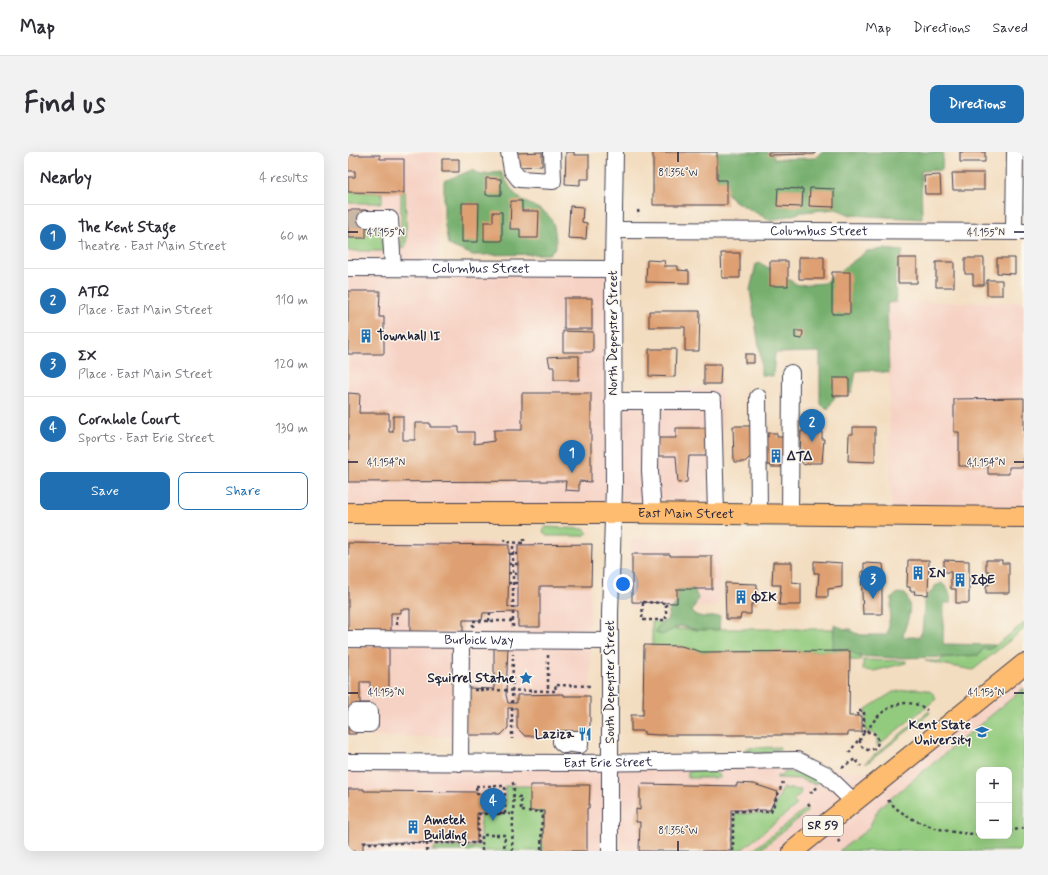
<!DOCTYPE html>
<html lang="en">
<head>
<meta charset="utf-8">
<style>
  body { margin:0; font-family:Mynerve,sans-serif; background:#f2f2f3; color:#2b2b33 }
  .controls { position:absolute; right:12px; bottom:12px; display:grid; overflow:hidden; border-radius:8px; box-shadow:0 4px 16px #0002 }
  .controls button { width:36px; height:36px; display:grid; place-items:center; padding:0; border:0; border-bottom:1px solid #e1e1e2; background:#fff; color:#2b2b33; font:20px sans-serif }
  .you { position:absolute; left:275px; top:432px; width:14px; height:14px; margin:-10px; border:3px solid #fff; border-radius:50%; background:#1a73e8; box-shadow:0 0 0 6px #1a73e833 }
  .badge { display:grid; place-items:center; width:26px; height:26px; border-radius:50%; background:#1f6fb2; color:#fff; font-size:13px; font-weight:700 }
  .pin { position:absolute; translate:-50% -33px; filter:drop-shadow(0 1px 2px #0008) }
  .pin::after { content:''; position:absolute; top:21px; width:14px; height:12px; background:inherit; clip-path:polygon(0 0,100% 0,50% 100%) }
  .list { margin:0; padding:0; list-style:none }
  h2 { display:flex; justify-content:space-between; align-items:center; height:52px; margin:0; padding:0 16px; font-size:17px }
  h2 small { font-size:13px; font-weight:400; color:#7c7c81 }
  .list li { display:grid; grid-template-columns:26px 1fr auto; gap:12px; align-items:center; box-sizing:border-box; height:64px; padding:0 16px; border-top:1px solid #e1e1e2 }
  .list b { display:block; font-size:15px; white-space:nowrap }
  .list p { margin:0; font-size:13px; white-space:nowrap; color:#7c7c81 }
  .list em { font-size:13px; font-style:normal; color:#7c7c81 }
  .actions { display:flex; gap:8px; padding:12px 16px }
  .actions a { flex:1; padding:9px 0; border:1px solid #1f6fb2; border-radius:8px; text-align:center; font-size:14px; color:#1f6fb2 }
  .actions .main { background:#1f6fb2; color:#fff }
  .map { position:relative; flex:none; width:676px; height:699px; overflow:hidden; border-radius:8px }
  header { display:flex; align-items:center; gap:24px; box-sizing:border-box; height:56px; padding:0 20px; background:#fff; border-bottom:1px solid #e1e1e2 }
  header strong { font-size:19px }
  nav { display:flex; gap:22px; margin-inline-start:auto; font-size:14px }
  .intro { display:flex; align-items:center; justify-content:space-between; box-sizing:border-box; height:96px; padding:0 24px }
  h1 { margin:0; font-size:28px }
  .button { padding:10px 18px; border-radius:8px; background:#1f6fb2; color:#fff; font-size:14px; font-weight:700 }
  main { display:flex; gap:24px; padding:0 24px }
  aside { flex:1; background:#fff; border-radius:8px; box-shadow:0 4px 16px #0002 }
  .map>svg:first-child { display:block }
</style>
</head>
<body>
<header>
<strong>Map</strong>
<nav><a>Map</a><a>Directions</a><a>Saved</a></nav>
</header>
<div class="intro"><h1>Find us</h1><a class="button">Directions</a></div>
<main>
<aside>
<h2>Nearby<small>4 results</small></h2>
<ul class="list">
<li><span class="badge">1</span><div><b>The Kent Stage</b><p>Theatre · East Main Street</p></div><em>60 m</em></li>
<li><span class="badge">2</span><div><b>ΑΤΩ</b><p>Place · East Main Street</p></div><em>110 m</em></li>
<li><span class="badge">3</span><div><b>ΣΧ</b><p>Place · East Main Street</p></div><em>120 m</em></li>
<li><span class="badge">4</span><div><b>Cornhole Court</b><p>Sports · East Erie Street</p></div><em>130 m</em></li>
</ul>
<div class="actions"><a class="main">Save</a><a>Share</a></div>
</aside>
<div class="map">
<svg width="676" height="699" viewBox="0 0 676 699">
  <rect width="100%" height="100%" fill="#fbf7ec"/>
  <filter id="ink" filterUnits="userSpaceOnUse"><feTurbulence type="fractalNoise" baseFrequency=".025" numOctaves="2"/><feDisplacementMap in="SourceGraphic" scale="8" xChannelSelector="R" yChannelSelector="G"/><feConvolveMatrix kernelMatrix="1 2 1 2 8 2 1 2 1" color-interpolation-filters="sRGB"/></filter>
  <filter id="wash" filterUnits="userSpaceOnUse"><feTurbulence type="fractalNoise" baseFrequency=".012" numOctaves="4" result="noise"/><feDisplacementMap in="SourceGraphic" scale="16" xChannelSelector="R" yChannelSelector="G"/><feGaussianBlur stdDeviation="0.9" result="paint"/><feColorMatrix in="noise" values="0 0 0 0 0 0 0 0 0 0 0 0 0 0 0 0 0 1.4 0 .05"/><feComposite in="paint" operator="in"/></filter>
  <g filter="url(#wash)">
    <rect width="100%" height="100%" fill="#f3ddc0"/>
    <path fill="#f6d2c4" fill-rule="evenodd" d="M0 0H92L91 116 265 117 266 237H374L375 362 0 361Z
      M539 150H676V365L543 363Z
      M286 386 369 387 372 389 371 451 368 455H282V390Z
      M0 389 243 390 245 392 242 440 243 584 236 593 209 586 0 584Z
      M676 519V699H0V610L233 611 469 616 542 621ZM631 618H661V684H631Z"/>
    <path fill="#93cb7e" stroke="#5a765c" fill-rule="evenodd" d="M57 38C57 48 60 91 57 96L53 97V41Z
      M0 40 34 41V51H0Z
      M18 71 31 73 33 76 35 99H0V86Z
      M197 375 236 377 240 381 235 384H199L195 380Z
      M304 470H326L327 477H504V483H513V508H502L501 499 354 500 333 494H304Z
      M676 471V477L625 518 577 509H593L594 506 605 505 634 497H643Z
      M515 508 558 509V511L526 519 515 518Z
      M676 536V699H491L520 677 531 656ZM631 618H661V684H631Z
      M562 537C572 537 585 536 588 547L529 594V584L525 581 517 579 518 557 545 540Z
      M581 559 582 561 518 612V610Z
      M432 595V598H424L422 601H401L398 598 399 596Z
      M340 619H366L372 624V626H340Z
      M437 620 458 622 470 630 467 632 452 627 429 626V624H433Z
      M157 634H182L197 659V663H195V699H83L86 698V695H132V661L157 662Z
      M435 636 453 638 452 642 445 649 449 653 392 699H386L387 661 423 662Z
      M457 657 460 659 413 697 411 699H404Z"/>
    <path fill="#76af6d" stroke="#4c6854" d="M369 0H425L426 7 467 6 473 0H595L594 18 573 19 574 67 503 63 488 57 454 60 423 69 385 48 369 28Z
      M124 18 132 23 153 20C157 26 161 35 166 41 190 64 208 50 208 95L201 102 125 103 100 93 96 67V29Z
      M536 97 555 99 547 123 548 150 539 151 541 221 520 218 508 219 504 240 486 246 480 257 472 252V200L427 201 425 224 413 223V207L402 138 408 112 412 111 450 133 476 131 519 99Z
      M594 431 600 437 604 451H596L595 492 647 493 643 497H635L631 503 605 505 545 506 509 504 501 497H485L486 473 513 483H538L540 479 544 446 550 441 557 442C567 458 558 468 555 485H571L574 480 575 470 576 449 587 434Z
      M329 437H346L350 446 344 460C351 467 362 465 372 464L371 478H349L332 474 314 483 307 481 311 473 319 468 322 457 329 451Z"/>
    <g id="blocks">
      <path fill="#dea072" d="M194 0V14L170 15 169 1Z
        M218 0H226V3H241V27H232V33L217 32Z
        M305 0H369V28H379V53H305Z
        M420 0H467V2L420 3Z
        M612 0H637V10H612Z
        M0 3H32V7H56V41L0 40V25H7V19H0Z
        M94 7H111V20H94Z
        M604 21H636V38H605Z
        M592 23 593 42H577L576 24Z
        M138 26 153 27V43H138Z
        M430 36 455 37 454 55 429 54Z
        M462 36 486 37V55L461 54Z
        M163 49H174V59H191L190 86H172V77H162Z
        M114 51H131L130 90H114Z
        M222 54 235 55 234 70 239 71 238 87 220 86Z
        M0 58H18V86H0Z
        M145 60H154V89H136V70H145Z
        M373 101H392V126H374Z
        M451 105H476V127H451Z
        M550 106H569V131H550Z
        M617 106H636V133H625V122H617Z
        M649 106H667V122L649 121Z
        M299 108 317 109 316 114H330V118L341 119V131L298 130Z
        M422 109H440V134H422Z
        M588 110H606V135H588Z
        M484 120H502V162H484Z
        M639 128H654V143H639Z
        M0 139H32L31 165H36V202H0Z
        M216 146H244V177H216Z
        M301 159H352L351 199H337V175H301Z
        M215 179 245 180V200H215Z
        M447 179H455L454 187 447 186Z
        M301 197H328L327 225 301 224Z
        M397 202H406V211H397Z
        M215 204H231V228H206V215H202L200 205Z
        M356 212H373L372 232H356Z
        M485 226H501V244H485Z
        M0 241 12 242 11 261H41V280H45V264H55V288H67V271H82V275H111V280H126V292L146 289V278H174V241H243V330L231 329V339L217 338 218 329 0 330Z
        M676 246V315H661V322H640V314H611V280H606V247Z
        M472 269H474V287H476L474 311H462L456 313 452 308 453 279H462V275H472Z
        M385 274H405V302L397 310H386Z
        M505 275H527V310L500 309 501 282H505Z
        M328 276H359V304H341L339 330 330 331 328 304H309V286H328Z
        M420 281H429V285H440L433 315H423V313H417V285H420Z
        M0 391 161 393 160 455H170V393L244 392 243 434H192V475H170V460L135 461 134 468H115V480L62 481V457H53V461H43V479L41 481H0Z
        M284 402H322V404H364V437H329V451L284 450Z
        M560 408H581L580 443 566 442 567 439H562V435H559Z
        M596 408 621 409V451H608V437H603V420H596Z
        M638 408H654V411H661V441H638V433H641V419H638Z
        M466 409 494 411V435L480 437V445H469L471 421H466Z
        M425 410H444V430L453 431V453H431L433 433H424Z
        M516 411 535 412 537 432H534V462H515L513 420H516Z
        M377 431 409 432V452H403V462H393L392 467H378Z
        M296 493 333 494 354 500 502 499 501 564H514V580H500V583H310L296 582V579H283V563H295Z
        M41 494V539H22V530H12V551H22V560H8V582H0V495Z
        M146 495H160L158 543 160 551H169V543L216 542V544H242V584H177L169 576V556H160V576L153 583H121L116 578 119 536 146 537Z
        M389 631 406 632 430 640 422 658H383V699H291L292 670H288V657L292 658V634L294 632 389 634Z
        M182 633H242L241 656H239V699H195V663H197V659H182Z
        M0 637H16V639L129 640V642H142V661H129V691L15 690V699H0Z"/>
    </g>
  </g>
  <g filter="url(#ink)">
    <use href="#blocks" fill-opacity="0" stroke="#413e4f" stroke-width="1"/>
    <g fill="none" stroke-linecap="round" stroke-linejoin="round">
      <path stroke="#c9b8a5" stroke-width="16" stroke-dasharray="16 8" stroke-linecap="butt" d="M0 68 18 67"/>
      <g stroke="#413e4f" stroke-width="18">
        <g id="minor">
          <path d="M161 0 164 18 171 27 205 29 204 0"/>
          <path d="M18 67H42L45 116"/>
          <path id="s1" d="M266 78 676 80"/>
          <path d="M666 80 667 0"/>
          <path id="s2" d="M0 116 265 117"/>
          <path d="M410 245 411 362"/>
          <path d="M265 249H365L368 362"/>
          <path d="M303 250 302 319 305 361"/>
          <path d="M442 363 443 221"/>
          <path id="s3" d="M0 487 262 489"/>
          <rect x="8" y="560" width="14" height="12"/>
          <path d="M213 587H232V593L218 591 217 593 213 590Z"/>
          <path id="s4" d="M0 610 233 611 449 608 477 622 506 650"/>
          <path d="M112 611 113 488"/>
          <path d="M262 699V462L266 335 265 117 267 0"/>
        </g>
      </g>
      <g stroke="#413e4f" stroke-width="22">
        <g id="major">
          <path id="s5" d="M0 361H282L676 365"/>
          <path d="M445 699 676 512"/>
        </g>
      </g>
      <path stroke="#413e4f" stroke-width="2.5" stroke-dasharray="3 3" stroke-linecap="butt" d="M290 58 291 64
        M157 387V390L176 391V387
        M161 402H170
        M161 412H170
        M160 421 170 422
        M160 431H170
        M295 450 318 451V468H294Z
        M141 469 142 461
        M49 473V461
        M125 475V469H165
        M165 475V391
        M200 503V539
        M126 538 208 539 207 533 242 534
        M164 551 165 502
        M164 556V587
        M510 564V559H516V581
        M512 589a9 9 0 1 1 18 0a9 9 0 1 1-18 0Z
        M519 580C529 558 557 541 579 558
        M501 601 511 587
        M494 616 507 607 513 614
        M128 634H157V662L142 661V642H129Z
        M462 641 470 635
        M164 644 173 645V659L194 660 193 699
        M540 648C560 672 600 682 631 682
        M460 651 463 655
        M661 679 676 676
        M490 688 493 693
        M15 691H130V662H164
        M79 691V699
        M134 699V683H157L156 699
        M164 699 166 634 164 629
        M385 699V659L423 660 435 630"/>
      <use href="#minor" stroke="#fff" stroke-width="16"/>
      <use href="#major" stroke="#fdbc6f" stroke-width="20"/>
    </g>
  </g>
  <path fill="none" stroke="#22223b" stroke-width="1.5" d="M330 0V10M0 80H10M666 80H676M0 310H10M666 310H676M0 541H10M666 541H676M330 689V699"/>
  <defs>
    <g id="building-bare" transform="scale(1.08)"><path d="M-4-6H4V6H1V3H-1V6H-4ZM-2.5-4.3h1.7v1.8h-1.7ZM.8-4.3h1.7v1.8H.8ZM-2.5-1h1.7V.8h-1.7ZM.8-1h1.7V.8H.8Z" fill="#1f6fb2" stroke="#fbf7ec" stroke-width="2.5" paint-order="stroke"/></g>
    <g id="sight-bare" transform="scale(1.08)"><path d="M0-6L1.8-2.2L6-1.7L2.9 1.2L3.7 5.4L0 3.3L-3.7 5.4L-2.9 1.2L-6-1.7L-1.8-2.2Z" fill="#1f6fb2" stroke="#fbf7ec" stroke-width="2.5" paint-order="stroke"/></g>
    <g id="university-bare" transform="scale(1.08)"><path d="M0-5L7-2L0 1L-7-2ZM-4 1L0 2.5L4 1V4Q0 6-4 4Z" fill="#1f6fb2" stroke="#fbf7ec" stroke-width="2.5" paint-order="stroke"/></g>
    <g id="restaurant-bare" transform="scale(1.08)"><path d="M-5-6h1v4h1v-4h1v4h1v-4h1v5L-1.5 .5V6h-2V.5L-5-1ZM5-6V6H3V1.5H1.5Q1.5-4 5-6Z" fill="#1f6fb2" stroke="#fbf7ec" stroke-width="2.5" paint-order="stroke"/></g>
  </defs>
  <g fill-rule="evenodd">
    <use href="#building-bare" x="18" y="184"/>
    <use href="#building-bare" x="428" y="304"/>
    <use href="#building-bare" x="570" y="421"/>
    <use href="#building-bare" x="612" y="428"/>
    <use href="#building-bare" x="393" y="445"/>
    <use href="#sight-bare" x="178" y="526"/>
    <use href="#university-bare" x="634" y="580"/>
    <use href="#restaurant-bare" x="237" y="582"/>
    <use href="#building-bare" x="65" y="675"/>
  </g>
  <g text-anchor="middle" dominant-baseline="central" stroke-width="3" stroke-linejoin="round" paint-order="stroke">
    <rect fill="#fbf7ec" stroke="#636270" stroke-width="1" x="455" y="664" width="40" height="20" rx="3"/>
    <g font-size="12" font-weight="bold" fill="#22223b">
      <text x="475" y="674">SR 59</text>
    </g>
    <g font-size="13" fill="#22223b" stroke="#fbf7ec">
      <text stroke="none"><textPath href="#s1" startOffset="205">Columbus Street</textPath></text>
      <text stroke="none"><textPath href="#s2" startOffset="133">Columbus Street</textPath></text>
      <text transform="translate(265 181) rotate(-90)">North Depeyster Street</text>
      <text stroke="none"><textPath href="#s5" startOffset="338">East Main Street</textPath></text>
      <text stroke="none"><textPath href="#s3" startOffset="131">Burbick Way</textPath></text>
      <text transform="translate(262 530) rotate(-90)">South Depeyster Street</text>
      <text stroke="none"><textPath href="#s4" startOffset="260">East Erie Street</textPath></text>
    </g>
    <g font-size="13" font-weight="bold" fill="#22223b" stroke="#fbf7ec" text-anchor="start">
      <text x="29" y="184">Townhall II</text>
      <text x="439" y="304">ΔΤΔ</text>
      <text x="581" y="421">ΣΝ</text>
      <text x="623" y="428">ΣΦΕ</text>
      <text x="404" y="445">ΦΣΚ</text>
      <text x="167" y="526" text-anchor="end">Squirrel Statue</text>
      <text x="623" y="573" text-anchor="end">Kent State<tspan x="623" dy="15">University</tspan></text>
      <text x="226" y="582" text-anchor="end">Laziza</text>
      <text x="76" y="668">Ametek<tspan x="76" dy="15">Building</tspan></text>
    </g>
  </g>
  <g font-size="10" text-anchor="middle" fill="#22223b" stroke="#fbf7ec" stroke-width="3" stroke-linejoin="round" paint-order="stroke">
    <text x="330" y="24">81.356°W</text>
    <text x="38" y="84">41.155°N</text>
    <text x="638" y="84">41.155°N</text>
    <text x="38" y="314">41.154°N</text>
    <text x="638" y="314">41.154°N</text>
    <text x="38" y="544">41.153°N</text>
    <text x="638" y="544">41.153°N</text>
    <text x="330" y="682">81.356°W</text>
  </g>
</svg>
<div class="controls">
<button>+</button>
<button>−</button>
</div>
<div class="you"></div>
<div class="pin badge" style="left:224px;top:321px">1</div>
<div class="pin badge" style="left:464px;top:290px">2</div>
<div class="pin badge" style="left:525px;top:447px">3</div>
<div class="pin badge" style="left:145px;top:669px">4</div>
</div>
</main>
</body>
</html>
